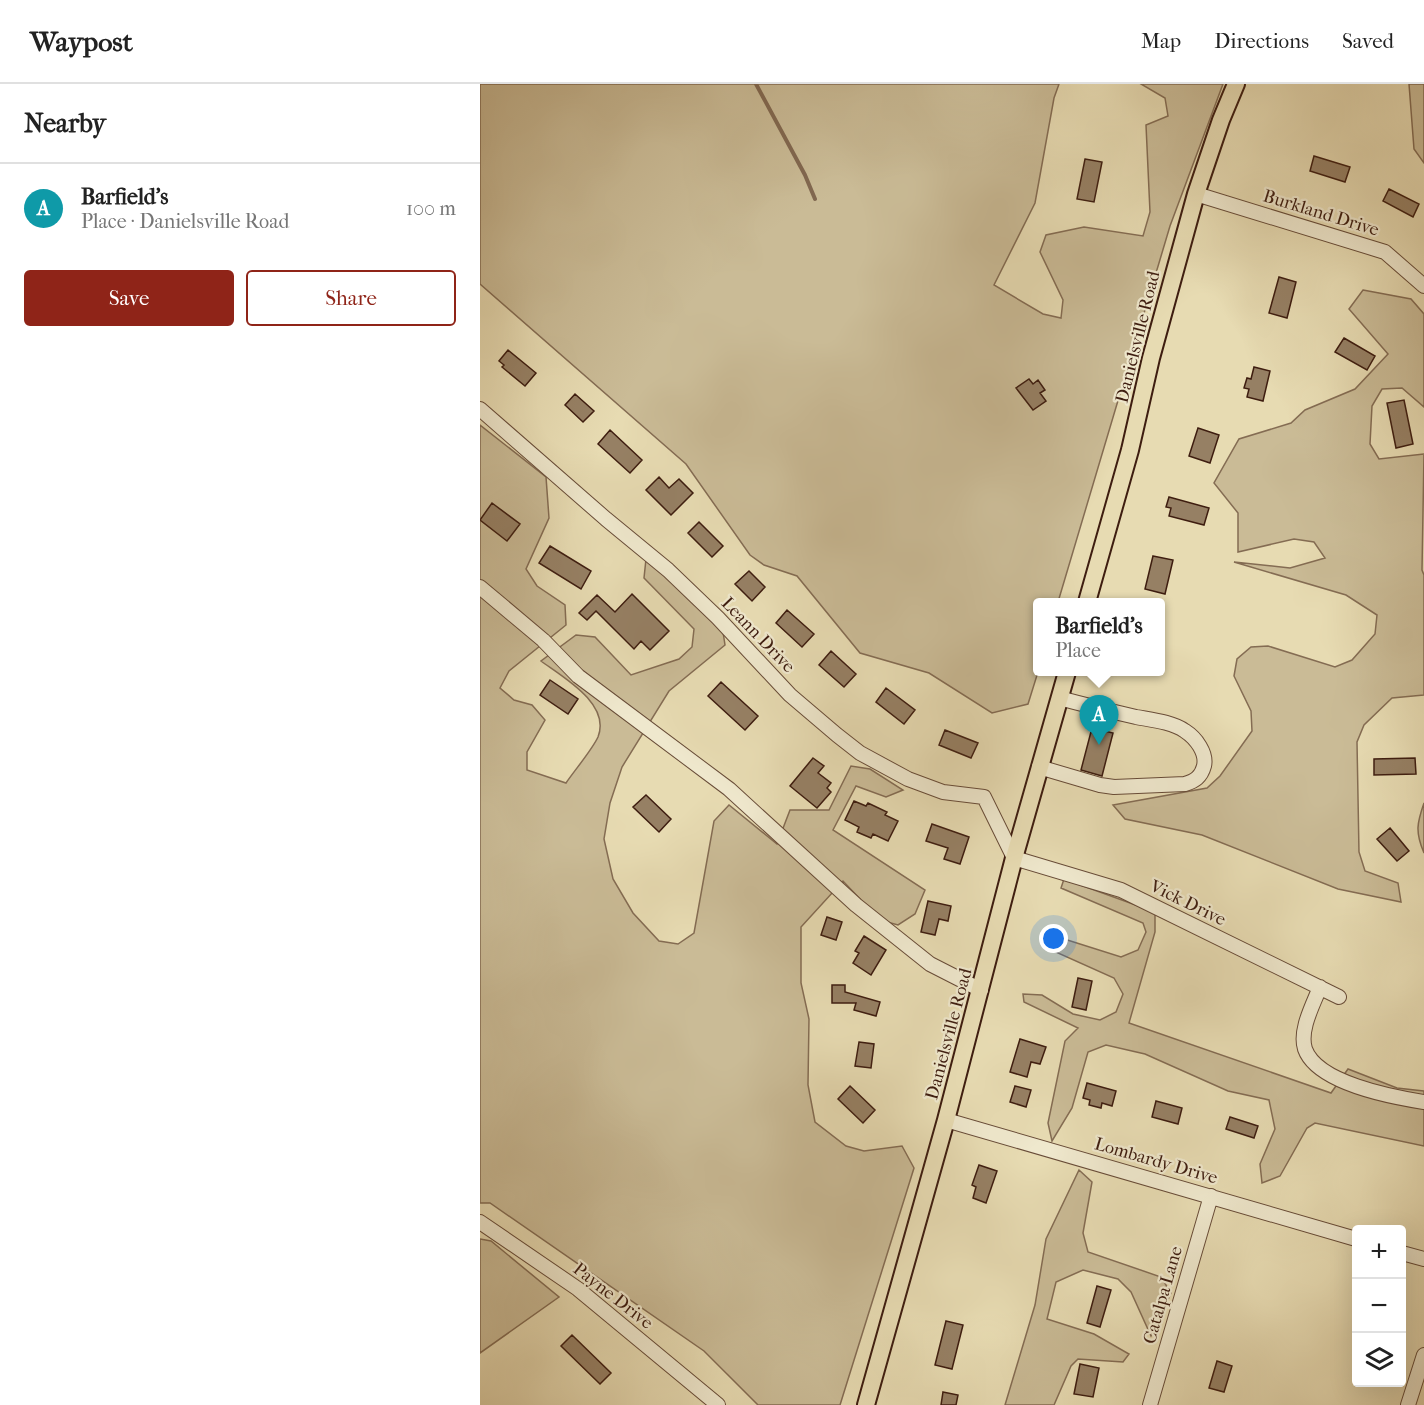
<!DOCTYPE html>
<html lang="en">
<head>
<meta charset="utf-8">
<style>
  body { margin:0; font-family:"IM FELL French Canon",serif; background:#f2f2f2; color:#222 }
  .controls { position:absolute; right:18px; bottom:18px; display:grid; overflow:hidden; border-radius:6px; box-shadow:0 6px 24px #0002 }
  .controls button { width:54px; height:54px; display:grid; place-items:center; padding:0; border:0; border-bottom:2px solid #e0e0e0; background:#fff; color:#222; font:30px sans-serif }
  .you { position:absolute; left:574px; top:855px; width:21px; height:21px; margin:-15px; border:4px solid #fff; border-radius:50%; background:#1a73e8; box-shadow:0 0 0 9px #1a73e833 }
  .badge { display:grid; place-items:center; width:39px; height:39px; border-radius:50%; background:#8f2418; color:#fff; font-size:20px; font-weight:700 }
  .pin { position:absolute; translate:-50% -50px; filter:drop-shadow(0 2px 3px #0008) }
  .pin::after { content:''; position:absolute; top:32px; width:21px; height:18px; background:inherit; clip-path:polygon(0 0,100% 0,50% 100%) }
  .popup { position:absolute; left:553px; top:514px; width:132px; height:78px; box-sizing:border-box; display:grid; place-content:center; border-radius:6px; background:#fff; filter:drop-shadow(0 2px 4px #0005); font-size:20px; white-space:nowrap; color:#767676 }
  .popup b { font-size:22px; color:#222 }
  .popup::after { content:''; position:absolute; left:50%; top:100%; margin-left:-12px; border:12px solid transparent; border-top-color:#fff }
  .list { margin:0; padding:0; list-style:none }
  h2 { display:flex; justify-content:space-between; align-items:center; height:78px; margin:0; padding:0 24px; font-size:26px }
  h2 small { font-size:20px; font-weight:400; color:#767676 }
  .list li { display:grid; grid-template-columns:39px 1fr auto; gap:18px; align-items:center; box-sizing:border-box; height:90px; padding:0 24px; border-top:2px solid #e0e0e0 }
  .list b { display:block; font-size:22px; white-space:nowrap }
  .list p { margin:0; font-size:20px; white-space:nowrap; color:#767676 }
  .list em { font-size:20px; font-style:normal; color:#767676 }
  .actions { display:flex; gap:12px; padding:18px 24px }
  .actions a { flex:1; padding:14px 0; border:2px solid #8f2418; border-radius:6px; text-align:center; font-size:21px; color:#8f2418 }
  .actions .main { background:#8f2418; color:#fff }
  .icon { flex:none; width:33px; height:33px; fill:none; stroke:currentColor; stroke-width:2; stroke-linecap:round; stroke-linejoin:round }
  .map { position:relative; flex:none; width:944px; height:1321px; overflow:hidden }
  header { display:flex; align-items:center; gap:36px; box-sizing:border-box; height:84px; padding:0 30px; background:#fff; border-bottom:2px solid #e0e0e0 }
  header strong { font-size:28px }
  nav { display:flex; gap:33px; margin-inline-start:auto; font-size:21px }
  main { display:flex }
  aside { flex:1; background:#fff }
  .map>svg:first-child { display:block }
</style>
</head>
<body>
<header>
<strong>Waypost</strong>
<nav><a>Map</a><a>Directions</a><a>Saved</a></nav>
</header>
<main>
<aside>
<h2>Nearby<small></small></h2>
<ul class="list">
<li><span class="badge" style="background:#0f9aa8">A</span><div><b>Barfield's</b><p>Place · Danielsville Road</p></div><em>100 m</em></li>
</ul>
<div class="actions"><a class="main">Save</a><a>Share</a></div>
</aside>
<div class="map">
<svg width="944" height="1321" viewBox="0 0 944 1321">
  <rect width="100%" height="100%" fill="#e7dbb2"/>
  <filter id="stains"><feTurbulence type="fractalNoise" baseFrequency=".00333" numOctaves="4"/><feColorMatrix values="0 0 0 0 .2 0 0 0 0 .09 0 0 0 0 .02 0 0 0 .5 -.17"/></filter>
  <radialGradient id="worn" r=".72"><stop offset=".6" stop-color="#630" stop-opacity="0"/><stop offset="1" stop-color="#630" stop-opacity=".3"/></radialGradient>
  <path fill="#cabb96" stroke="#846c53" stroke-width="1.5" d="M0 0H579L574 14 555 119 514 201 563 230 581 234 583 216 560 168 566 151 604 143 663 152 670 128 666 41 688 32 685 14 661 0H743L690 142 578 518H558V588L548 620 512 629 449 589 380 569 317 492 284 481 270 471 206 380 0 200Z
    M929 0H944V79L934 65Z
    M883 206 931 215 944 230V323L922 304 902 305 892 322 890 360 899 375 944 370 942 486 944 491V611L912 614 884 641 877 658 879 768 885 787 918 799 921 818 858 805 722 751 645 735 633 721 727 704 740 692 772 647 771 627 754 592 757 575 771 563 788 562 855 583 872 576 895 550 897 531 866 511 754 478 810 484 845 474 834 458 814 455 758 468V429L734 399 759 355 811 339 825 326 875 305 908 270 869 225Z
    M0 341 66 393 69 434 46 485 57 502 85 521 86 541 29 587 20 604 34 616 52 621 65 636 47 668V686L86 699C94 687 112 666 118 653 131 620 83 593 61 577L96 551 115 553 151 591 199 575 212 563 214 545 164 494 166 475H177L243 548 245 561 189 607 142 683 130 719 124 755 133 795 153 829 179 857 198 860 214 849 234 737 249 721 297 760 310 726H349L371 682 390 685 423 706 406 713 376 702 353 746 445 806 435 830 418 841 400 836 363 797 321 843V899L329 935 328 1001 335 1038 366 1062 384 1067 422 1062 434 1084 360 1321H278L224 1267 10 1119H0Z
    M944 719V769C935 748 937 739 944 719Z
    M584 795 675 828V848L649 939 851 1009 868 985 917 1004 944 1007V1062L835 1039 827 1044 800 1092 782 1099 780 1080 795 1045 789 1016 748 1007 665 970 626 961 608 968 592 1024 572 1057 568 1039 585 957 598 944 544 918 543 910 562 911 593 930 620 936 636 928 643 910 634 894 569 865 562 848 641 873 658 866 666 848 663 839 581 804Z
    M599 1086 612 1098 603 1149 608 1168 681 1193 691 1209 671 1252 651 1208 638 1195 603 1186 576 1198 567 1235 614 1250 649 1270 643 1278 598 1275 591 1282 574 1321H525L555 1221 566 1155Z
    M0 1155 11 1157 79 1213 0 1269Z"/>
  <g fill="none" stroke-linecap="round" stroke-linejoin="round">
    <path stroke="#816850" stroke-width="4" d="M276 0 325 91 335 115"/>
  </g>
  <path fill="#968064" stroke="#3e1d10" stroke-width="1.5" d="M834 72 870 83 865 98 830 87Z
    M605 75 622 78 614 118 597 115Z
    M909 105 939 120 933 133 903 117Z
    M799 193 816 198 807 234 789 229Z
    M864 254 895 272 887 286 855 268Z
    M28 266 56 289 45 302 22 283 24 281 19 277Z
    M774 283 790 287 783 317 767 313 769 305 764 304 767 294 771 295Z
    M549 295 553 300 558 296 565 306 560 309 566 317 553 326 536 304Z
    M95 310 114 327 103 338 85 321Z
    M924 316 933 360 916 364 907 319Z
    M718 344 739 351 730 379 709 372Z
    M130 346 162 376 150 389 118 360Z
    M179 393 189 404 199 395 213 409 191 431 166 406Z
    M689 413 729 424 724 441 689 432 691 424 686 423Z
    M12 419 40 440 27 457 0 436Z
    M219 438 243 462 232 473 208 449Z
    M70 462 111 487 101 505 59 479Z
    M673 472 693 476 685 510 665 505Z
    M269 487 285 503 272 517 255 500Z
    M152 510 189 547 170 566 161 557 154 565 116 527 107 536 99 529 117 511 135 528Z
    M307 526 334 550 322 563 296 539Z
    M351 567 376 590 364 603 339 581Z
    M70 596 98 615 88 630 60 611Z
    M241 598 278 632 265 646 228 612Z
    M406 604 435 626 424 640 396 618Z
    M612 644 633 649 622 692 601 686Z
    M465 646 498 659 491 674 459 661Z
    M333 674 344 682 338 689 351 699 347 704 351 708 337 724 310 702Z
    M935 674 936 690 894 691V675Z
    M166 711 191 735 179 748 153 723Z
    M374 717 386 722 388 719 407 728 405 731 418 737 408 757 393 750 391 754 377 748 379 743 365 736Z
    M452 740 489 753 480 780 464 775 468 764 446 757Z
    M910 744 929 767 917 777 897 755Z
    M448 817 471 822 468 837 459 835 455 851 441 848Z
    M347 833 362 838 356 856 341 851Z
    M384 852 406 866 391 891 373 879 379 869 375 867Z
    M598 894 612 897 606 926 592 923Z
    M352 901H365V908L400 918 396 932 374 926 376 919H352Z
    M540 955 566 963 560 980 551 978 547 993 530 988Z
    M379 958 394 960 391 984 375 982Z
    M607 999 636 1007 632 1022 622 1019 621 1024 609 1021 610 1016 603 1014Z
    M370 1002 395 1026 383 1039 358 1015Z
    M535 1002 551 1006 546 1023 530 1018Z
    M676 1017 702 1024 698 1040 672 1033Z
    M750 1033 778 1042 774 1054 746 1045Z
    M499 1081 517 1087 506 1119 493 1114 496 1103 492 1101Z
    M617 1202 631 1206 620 1243 607 1239Z
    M466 1237 483 1241 472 1285 455 1281Z
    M92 1251 131 1289 120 1300 81 1262Z
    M737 1277 752 1282 744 1308 729 1304Z
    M600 1280 619 1284 613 1313 594 1310Z
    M463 1308 478 1311 476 1321H461Z"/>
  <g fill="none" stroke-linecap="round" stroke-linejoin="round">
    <g stroke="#684c38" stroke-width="16">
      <path id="minor" d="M716 110 905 168 944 202
        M0 325 126 435 188 486 238 534 310 611 357 651 380 669 428 695 463 708 504 713 534 774 641 806 859 913
        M0 503 63 556 98 592 249 705 376 821 450 880 501 906
        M559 683 620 701 634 703 705 700C715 697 721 693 724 682 727 669 716 654 705 647 692 638 672 636 656 633 630 627 605 621 579 614
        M840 903C833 921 819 946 825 965 837 999 912 1013 944 1018
        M466 1036 876 1155
        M0 1138 98 1205 238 1321
        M922 1169 944 1175
        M670 1321 731 1112
        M928 1321 944 1271"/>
    </g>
    <g stroke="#3e1d10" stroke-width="20">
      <path id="major" d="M607 518 650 366 671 274 716 110 741 36 756 0
        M386 1321 466 1036 534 774 587 588"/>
    </g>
    <use href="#minor" stroke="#efe8cd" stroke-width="14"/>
    <use href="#major" stroke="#e7dbb2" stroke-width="16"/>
  </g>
  <g text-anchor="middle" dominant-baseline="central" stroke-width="4.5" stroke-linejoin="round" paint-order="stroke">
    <g font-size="18" fill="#3e1d10" stroke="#efe8cd">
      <text transform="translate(841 129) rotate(17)">Burkland Drive</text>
      <text transform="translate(658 253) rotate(-76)">Danielsville Road</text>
      <text transform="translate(278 551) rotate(46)">Leann Drive</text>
      <text transform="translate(708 819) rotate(26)">Vick Drive</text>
      <text transform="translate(469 950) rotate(-75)">Danielsville Road</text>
      <text transform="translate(676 1077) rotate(16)">Lombardy Drive</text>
      <text transform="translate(683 1211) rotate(-74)">Catalpa Lane</text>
      <text transform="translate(133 1212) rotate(38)">Payne Drive</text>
    </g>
  </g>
  <rect width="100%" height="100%" filter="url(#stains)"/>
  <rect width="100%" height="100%" fill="url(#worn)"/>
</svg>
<div class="controls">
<button>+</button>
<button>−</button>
<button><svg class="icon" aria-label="layers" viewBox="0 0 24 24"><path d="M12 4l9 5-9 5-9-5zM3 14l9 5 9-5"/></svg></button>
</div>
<div class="you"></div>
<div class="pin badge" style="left:619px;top:661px;background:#0f9aa8">A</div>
<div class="popup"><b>Barfield's</b>Place</div>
</div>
</main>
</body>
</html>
